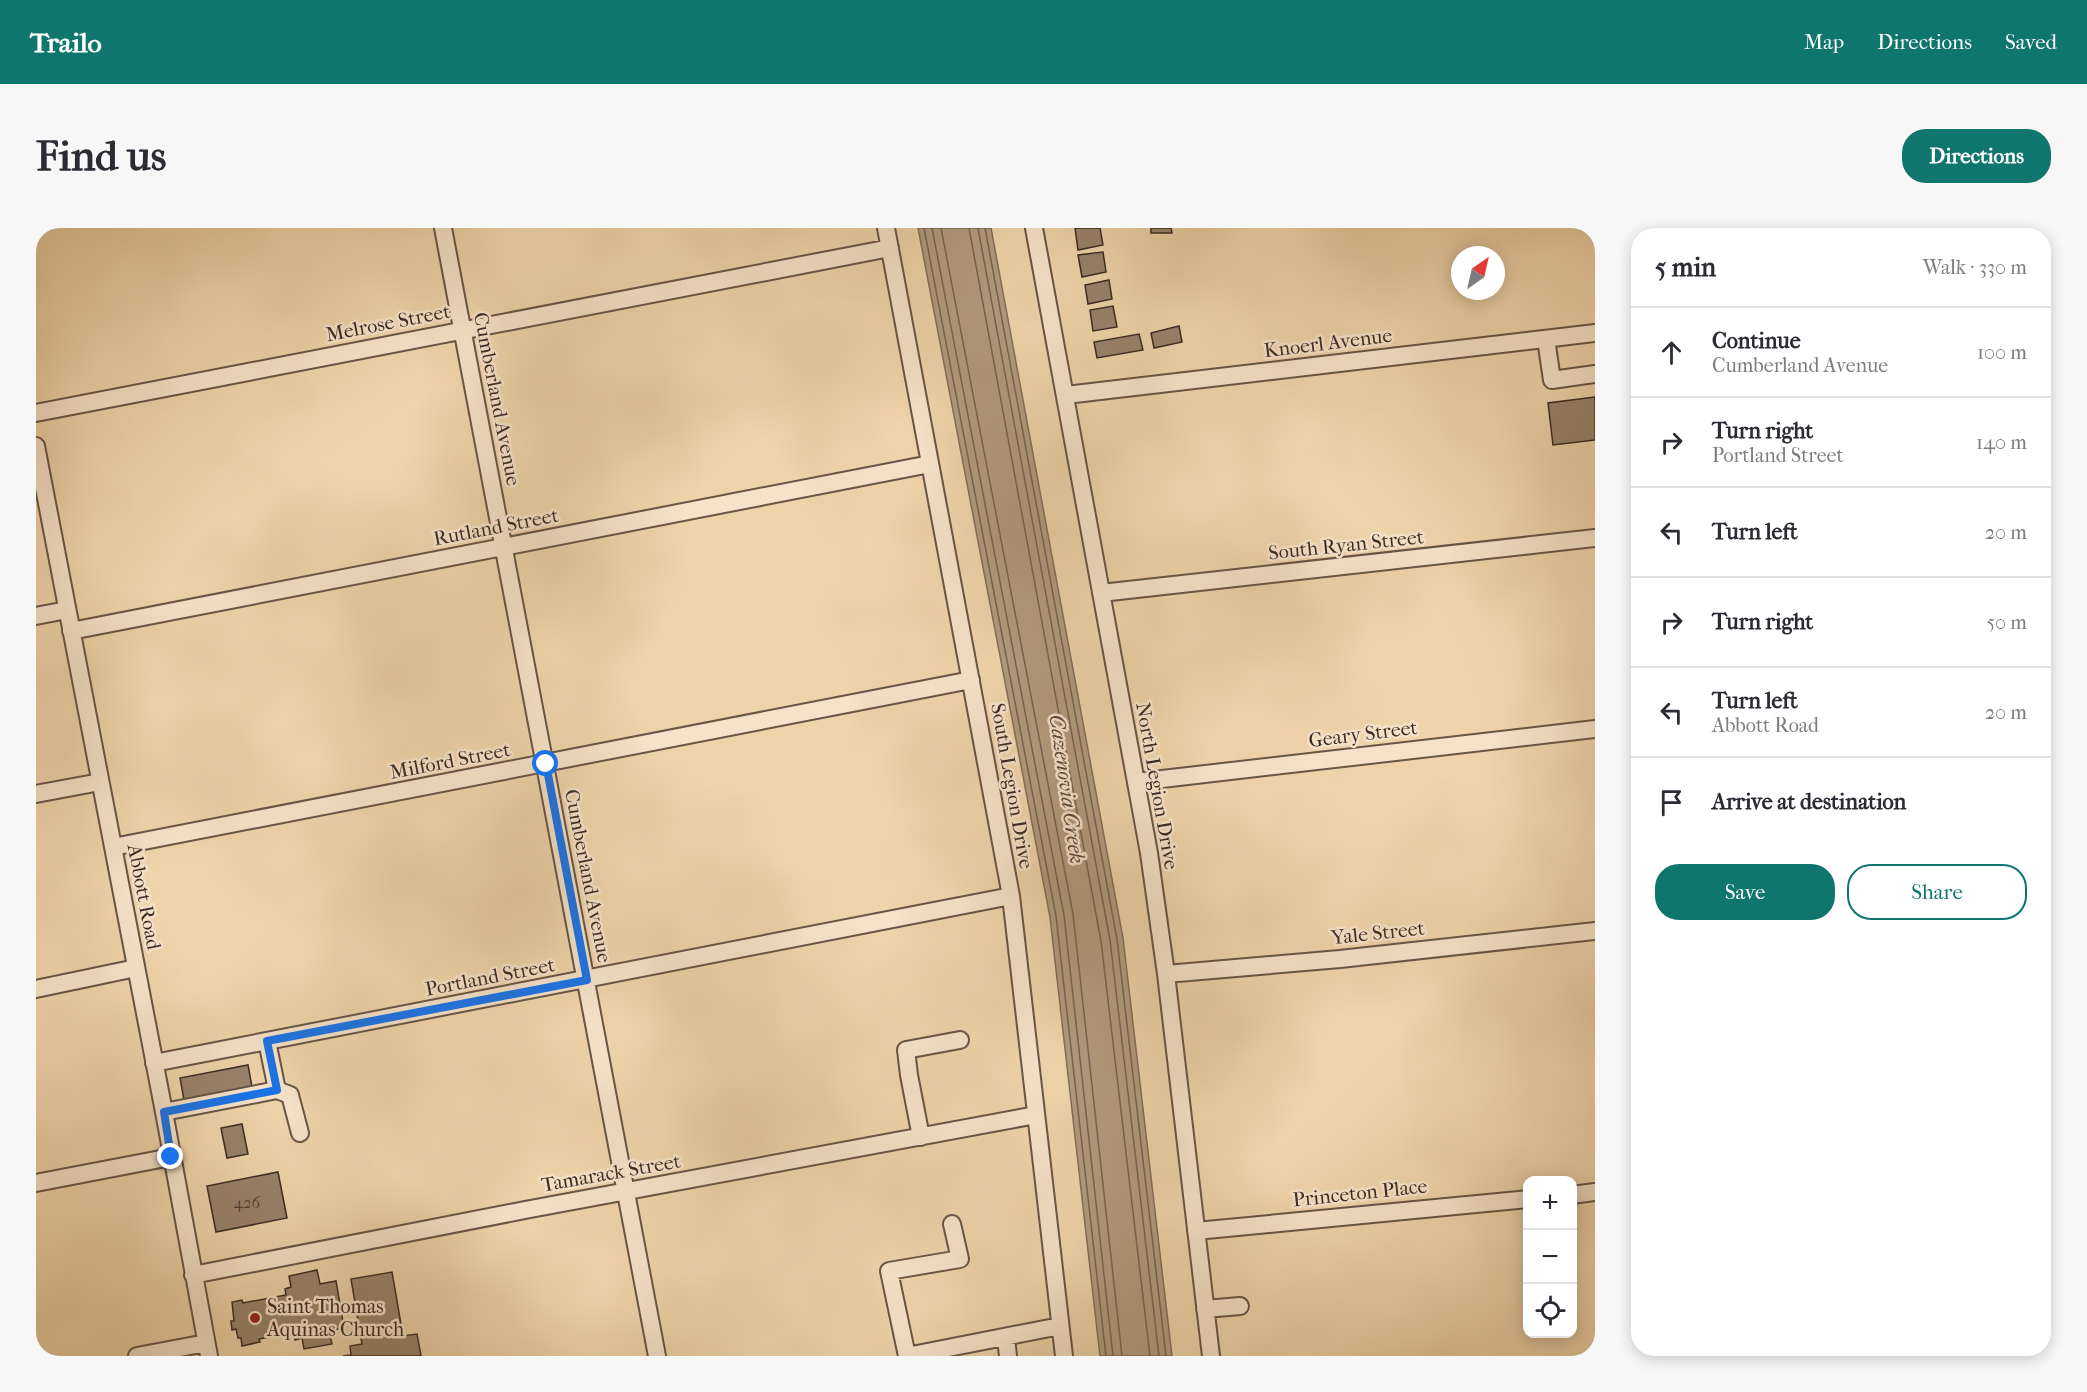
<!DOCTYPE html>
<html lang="en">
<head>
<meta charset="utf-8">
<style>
  body { margin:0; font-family:"IM FELL French Canon",serif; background:#f7f7f7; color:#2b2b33 }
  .controls { position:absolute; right:18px; bottom:18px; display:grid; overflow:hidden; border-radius:12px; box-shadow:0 3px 15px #0003 }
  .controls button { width:54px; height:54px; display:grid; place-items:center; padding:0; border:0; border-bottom:2px solid #e1e1e2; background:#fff; color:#2b2b33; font:30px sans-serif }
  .compass { position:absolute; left:1415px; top:18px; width:54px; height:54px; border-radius:50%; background:#fff; box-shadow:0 3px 15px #0003; rotate:34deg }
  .stop { position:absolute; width:18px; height:18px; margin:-14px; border:4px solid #1a73e8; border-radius:50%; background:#fff }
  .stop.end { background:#1a73e8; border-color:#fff; box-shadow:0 2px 6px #0008 }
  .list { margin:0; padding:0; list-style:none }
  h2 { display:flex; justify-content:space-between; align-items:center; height:78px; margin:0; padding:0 24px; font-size:26px }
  h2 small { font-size:20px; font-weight:400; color:#7c7c81 }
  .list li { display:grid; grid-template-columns:39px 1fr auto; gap:18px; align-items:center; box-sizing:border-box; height:90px; padding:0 24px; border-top:2px solid #e1e1e2 }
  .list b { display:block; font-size:22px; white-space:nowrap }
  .list p { margin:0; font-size:20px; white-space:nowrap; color:#7c7c81 }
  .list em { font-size:20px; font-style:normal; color:#7c7c81 }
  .actions { display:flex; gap:12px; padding:18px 24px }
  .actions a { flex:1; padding:14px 0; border:2px solid #0f766e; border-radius:24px; text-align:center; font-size:21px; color:#0f766e }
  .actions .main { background:#0f766e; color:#fff }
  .icon { flex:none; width:33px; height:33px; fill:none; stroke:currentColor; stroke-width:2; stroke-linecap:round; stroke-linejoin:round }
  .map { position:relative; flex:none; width:1559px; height:1128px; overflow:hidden; border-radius:24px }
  header { display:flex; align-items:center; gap:36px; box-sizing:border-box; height:84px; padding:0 30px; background:#0f766e; color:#fff }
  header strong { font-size:28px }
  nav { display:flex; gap:33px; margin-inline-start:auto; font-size:21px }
  .intro { display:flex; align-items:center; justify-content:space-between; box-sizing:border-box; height:144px; padding:0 36px }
  h1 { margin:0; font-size:42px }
  .button { padding:15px 27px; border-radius:24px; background:#0f766e; color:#fff; font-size:21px; font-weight:700 }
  main { display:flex; gap:36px; padding:0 36px }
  aside { flex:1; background:#fff; border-radius:24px; box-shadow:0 3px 15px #0003 }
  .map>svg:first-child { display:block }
</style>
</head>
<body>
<header>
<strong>Trailo</strong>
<nav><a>Map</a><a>Directions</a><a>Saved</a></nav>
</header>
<div class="intro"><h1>Find us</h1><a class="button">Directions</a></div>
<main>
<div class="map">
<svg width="1559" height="1128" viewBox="0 0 1559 1128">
  <rect width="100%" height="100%" fill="#efd3aa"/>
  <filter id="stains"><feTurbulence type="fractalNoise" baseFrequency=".00333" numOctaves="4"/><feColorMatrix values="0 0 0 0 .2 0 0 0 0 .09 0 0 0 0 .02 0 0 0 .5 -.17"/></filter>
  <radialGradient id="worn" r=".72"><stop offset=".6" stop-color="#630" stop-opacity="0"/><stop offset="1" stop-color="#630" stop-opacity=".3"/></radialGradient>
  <path fill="#b19a7d" stroke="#816e5a" stroke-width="1.5" d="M882 0H955L1087 710 1136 1128H1064L1014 689Z"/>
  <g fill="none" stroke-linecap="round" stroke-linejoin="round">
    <path stroke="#766251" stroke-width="1.5" d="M888 0 1020 688 1070 1128
      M896 0 1028 687 1077 1128
      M905 0 1037 686 1086 1128
      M933 0 1065 713 1114 1128
      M942 0 1074 712 1123 1128
      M949 0 1081 711 1130 1128"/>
  </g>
  <path fill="#98826a" stroke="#3a2b25" stroke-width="1.5" d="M1039 0H1064L1067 17 1042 22Z
    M1115 0H1135L1136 5H1115Z
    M1067 24 1070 44 1046 49 1042 27Z
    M1073 52 1076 71 1052 76 1049 57Z
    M1077 78 1081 99 1057 103 1054 82Z
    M1143 98 1146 114 1118 120 1115 105Z
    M1103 106 1107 122 1061 130 1058 114Z
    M1559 169V212L1517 217 1512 175Z
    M212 837 216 859 148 872 144 850Z
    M206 896 212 926 191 930 185 900Z
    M242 944 251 990 180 1004 171 958Z
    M281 1042 284 1056 300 1053 308 1100 293 1103 296 1116 268 1121 266 1110 259 1112 258 1105 223 1111 224 1114 206 1118 205 1110H202L200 1101 196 1102 195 1093H198L196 1074 206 1072 207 1075 250 1067 249 1061 255 1059 253 1048Z
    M356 1044 367 1108 381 1106 385 1128H307L315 1127 314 1118 326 1116 315 1051Z"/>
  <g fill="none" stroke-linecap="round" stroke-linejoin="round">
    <g stroke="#675546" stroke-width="20">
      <path id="minor" d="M407 0 621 1128
        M850 0 975 668 1028 1128
        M998 0 1113 625 1130 746 1175 1128
        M1510 111 1516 152 1559 146
        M1030 167 1559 105
        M0 185 854 20
        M0 218 128 884 173 1128
        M1065 365 1559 310
        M0 388 31 382
        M35 403 894 236
        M1100 554 1559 501
        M0 566 64 554
        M77 619 935 452
        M1130 746 1304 731 1559 703
        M0 761 100 740
        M118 835 975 668
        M241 862 254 867 264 905
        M128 884 241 862 231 813
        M885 909 873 847 870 822 924 812
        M0 955 135 929
        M1536 967 1559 964
        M1160 1003 1492 971
        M157 1047 489 982 1000 887
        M1169 1081 1204 1078
        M970 1110 972 1128
        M101 1128 170 1115
        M871 1128 853 1043 924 1031 916 996
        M871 1128 1024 1098"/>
    </g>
    <use href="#minor" stroke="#f5e2c8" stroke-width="16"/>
  </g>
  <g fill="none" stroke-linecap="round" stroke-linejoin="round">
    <path stroke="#1a73e8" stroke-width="8" d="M135 929 128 884 241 862 231 813 551 752 510 536"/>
  </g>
  <circle fill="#8f2418" stroke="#f5e2c8" stroke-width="2" cx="219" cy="1090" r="6"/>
  <g text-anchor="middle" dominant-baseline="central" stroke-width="5" stroke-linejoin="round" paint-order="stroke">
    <g font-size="16" fill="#524136">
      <text x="211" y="974">426</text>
    </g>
    <g font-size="20" fill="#3a2b25" stroke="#f5e2c8">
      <text transform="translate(352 95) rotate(-11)">Melrose Street</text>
      <text transform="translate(1292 115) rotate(-7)">Knoerl Avenue</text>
      <text transform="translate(461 171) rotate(79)">Cumberland Avenue</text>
      <text transform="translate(460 299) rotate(-11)">Rutland Street</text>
      <text transform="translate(1310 317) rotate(-6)">South Ryan Street</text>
      <text transform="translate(1327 506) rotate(-7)">Geary Street</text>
      <text transform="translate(414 533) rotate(-11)">Milford Street</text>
      <text transform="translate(976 558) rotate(80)">South Legion Drive</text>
      <text transform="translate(1121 558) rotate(80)">North Legion Drive</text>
      <text transform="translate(552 648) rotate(79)">Cumberland Avenue</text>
      <text transform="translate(108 669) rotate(79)">Abbott Road</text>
      <text transform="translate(1342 705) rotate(-6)">Yale Street</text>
      <text transform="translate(454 749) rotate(-11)">Portland Street</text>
      <text transform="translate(575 945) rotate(-10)">Tamarack Street</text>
      <text transform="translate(1324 965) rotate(-6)">Princeton Place</text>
    </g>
    <g font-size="20" fill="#3a2b25" stroke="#f5e2c8" text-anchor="start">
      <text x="231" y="1078">Saint Thomas<tspan x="231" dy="23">Aquinas Church</tspan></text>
    </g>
    <g font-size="21" font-style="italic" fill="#58473b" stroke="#f5e2c8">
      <text transform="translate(1031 561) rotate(82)">Cazenovia Creek</text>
    </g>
  </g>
  <rect width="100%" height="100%" filter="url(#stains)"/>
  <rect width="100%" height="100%" fill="url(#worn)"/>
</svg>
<div class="controls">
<button>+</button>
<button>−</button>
<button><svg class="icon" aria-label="locate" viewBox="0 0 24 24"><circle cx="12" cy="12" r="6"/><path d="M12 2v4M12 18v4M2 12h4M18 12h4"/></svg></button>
</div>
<svg class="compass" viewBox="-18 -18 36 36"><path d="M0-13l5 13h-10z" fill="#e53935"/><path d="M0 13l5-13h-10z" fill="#7c7c81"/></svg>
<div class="stop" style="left:510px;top:536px"></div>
<div class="stop end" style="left:135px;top:929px"></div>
</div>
<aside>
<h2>5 min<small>Walk · 330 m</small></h2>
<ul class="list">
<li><svg class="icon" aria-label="ahead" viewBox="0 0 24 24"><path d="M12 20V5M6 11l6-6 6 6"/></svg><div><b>Continue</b><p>Cumberland Avenue</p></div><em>100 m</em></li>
<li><svg class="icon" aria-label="right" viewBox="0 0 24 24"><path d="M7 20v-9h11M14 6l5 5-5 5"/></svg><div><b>Turn right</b><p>Portland Street</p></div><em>140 m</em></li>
<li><svg class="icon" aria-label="left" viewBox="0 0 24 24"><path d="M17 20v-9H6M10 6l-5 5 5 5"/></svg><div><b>Turn left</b></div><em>20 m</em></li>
<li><svg class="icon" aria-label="right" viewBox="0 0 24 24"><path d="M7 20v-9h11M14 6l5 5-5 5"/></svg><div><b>Turn right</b></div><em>50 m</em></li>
<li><svg class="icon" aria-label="left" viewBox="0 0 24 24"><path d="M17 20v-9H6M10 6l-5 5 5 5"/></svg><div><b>Turn left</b><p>Abbott Road</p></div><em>20 m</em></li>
<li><svg class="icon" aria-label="arrive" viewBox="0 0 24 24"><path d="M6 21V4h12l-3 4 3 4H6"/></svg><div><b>Arrive at destination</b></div></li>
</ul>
<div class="actions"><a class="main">Save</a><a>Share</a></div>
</aside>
</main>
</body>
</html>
